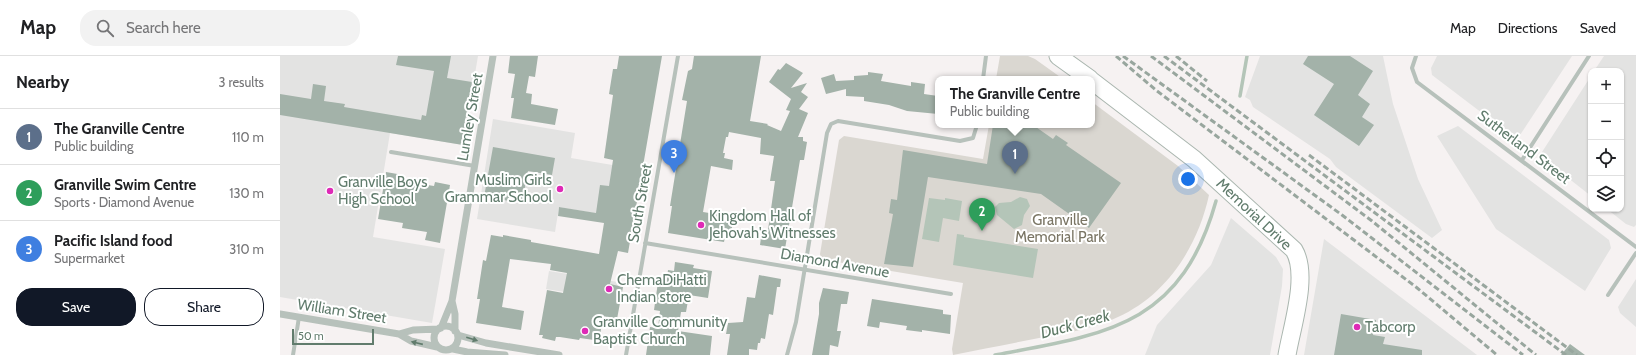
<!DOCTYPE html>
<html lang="en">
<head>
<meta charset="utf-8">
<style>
  body { margin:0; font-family:Cabin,sans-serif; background:#f2f2f2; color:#202124 }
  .controls { position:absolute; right:12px; top:12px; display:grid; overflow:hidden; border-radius:8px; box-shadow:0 1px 3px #0004 }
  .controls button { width:36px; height:36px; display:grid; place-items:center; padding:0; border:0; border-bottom:1px solid #e0e0e0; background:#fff; color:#202124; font:20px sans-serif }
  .scale { position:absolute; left:12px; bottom:10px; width:82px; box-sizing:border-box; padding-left:4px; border:2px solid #617c6d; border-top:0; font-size:11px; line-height:14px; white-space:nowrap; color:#617c6d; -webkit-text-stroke:3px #fff; paint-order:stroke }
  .you { position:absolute; left:908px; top:123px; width:14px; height:14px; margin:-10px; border:3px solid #fff; border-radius:50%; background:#1a73e8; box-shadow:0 0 0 6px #1a73e833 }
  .badge { display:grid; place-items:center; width:26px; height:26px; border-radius:50%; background:#111827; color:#fff; font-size:13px; font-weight:700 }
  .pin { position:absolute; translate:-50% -33px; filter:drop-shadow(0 1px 2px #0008) }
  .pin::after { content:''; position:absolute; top:21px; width:14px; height:12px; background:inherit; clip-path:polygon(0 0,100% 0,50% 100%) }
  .popup { position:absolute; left:655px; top:20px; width:160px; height:52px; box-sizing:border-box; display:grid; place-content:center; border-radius:8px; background:#fff; filter:drop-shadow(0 1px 3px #0005); font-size:13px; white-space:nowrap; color:#757577 }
  .popup b { font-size:15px; color:#202124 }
  .popup::after { content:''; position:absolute; left:50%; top:100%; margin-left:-8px; border:8px solid transparent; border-top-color:#fff }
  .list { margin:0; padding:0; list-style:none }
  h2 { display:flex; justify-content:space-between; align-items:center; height:52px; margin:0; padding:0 16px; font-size:17px }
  h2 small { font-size:13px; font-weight:400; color:#757577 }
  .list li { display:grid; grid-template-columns:26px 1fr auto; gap:12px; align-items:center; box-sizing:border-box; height:56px; padding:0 16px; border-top:1px solid #e0e0e0 }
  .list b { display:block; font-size:15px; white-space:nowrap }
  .list p { margin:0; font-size:13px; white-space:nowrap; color:#757577 }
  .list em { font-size:13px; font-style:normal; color:#757577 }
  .actions { display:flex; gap:8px; padding:12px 16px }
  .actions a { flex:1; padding:9px 0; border:1px solid #111827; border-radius:16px; text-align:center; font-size:14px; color:#111827 }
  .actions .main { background:#111827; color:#fff }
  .icon { flex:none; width:22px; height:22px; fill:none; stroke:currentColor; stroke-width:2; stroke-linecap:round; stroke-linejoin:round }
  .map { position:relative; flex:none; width:1356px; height:299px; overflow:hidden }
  header { display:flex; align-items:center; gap:24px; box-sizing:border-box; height:56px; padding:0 20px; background:#fff; border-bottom:1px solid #e0e0e0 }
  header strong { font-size:19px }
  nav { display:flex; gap:22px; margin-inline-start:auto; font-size:14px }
  .search { width:280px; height:36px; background:#f2f2f2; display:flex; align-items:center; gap:10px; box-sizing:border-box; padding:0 14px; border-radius:16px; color:#757577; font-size:15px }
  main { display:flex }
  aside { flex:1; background:#fff }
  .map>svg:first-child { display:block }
</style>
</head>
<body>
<header>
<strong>Map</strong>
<div class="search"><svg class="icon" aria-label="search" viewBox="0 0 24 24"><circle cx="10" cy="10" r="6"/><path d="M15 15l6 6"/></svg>Search here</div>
<nav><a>Map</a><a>Directions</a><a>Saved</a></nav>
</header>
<main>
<aside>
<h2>Nearby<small>3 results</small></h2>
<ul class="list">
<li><span class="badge" style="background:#5c6f8a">1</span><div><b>The Granville Centre</b><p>Public building</p></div><em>110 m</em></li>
<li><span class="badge" style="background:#2e9e5b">2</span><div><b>Granville Swim Centre</b><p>Sports · Diamond Avenue</p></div><em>130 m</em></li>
<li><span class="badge" style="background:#3f7fe0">3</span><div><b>Pacific Island food</b><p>Supermarket</p></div><em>310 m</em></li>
</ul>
<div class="actions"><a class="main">Save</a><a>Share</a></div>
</aside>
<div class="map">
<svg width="1356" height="299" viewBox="0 0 1356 299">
  <rect width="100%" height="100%" fill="#f6f2f2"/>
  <path fill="#e3e3e2" d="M0 0H198L183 89 110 77 93 181 165 193 152 267 0 241Z
    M980 0H1103L1113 48 1138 123 1162 174 1152 182 1056 111 1050 103 973 51 970 44 965 41Z
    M1157 0H1292L1240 79H1231L1152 19 1151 12Z
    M1324 0H1356V169L1354 171 1346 168 1327 153H1341V15H1314Z
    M1311 20V140L1264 103 1262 96Z
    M213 63 295 77 291 102 362 114 354 164 279 151 275 176 197 163Z
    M1178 70 1329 184 1331 192 1305 235 1216 173 1157 80Z
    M951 162 996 201 1003 213 1002 230 990 299H865L877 269 931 209Z
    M1044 183 1197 299H1024Z
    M269 215 344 227 340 245 266 233Z
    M1356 223V271L1340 257 1338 251Z"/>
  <path fill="#dad7d1" d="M720 0H748L755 3 783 23H716Z
    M812 46 898 110 929 139C918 190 887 239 838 261 813 273 786 277 759 282 730 288 702 293 673 299L672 293 683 227 545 204 541 202 540 198 559 84 564 80 703 103 709 69H812Z"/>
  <path fill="#b4c5b8" d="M740 141 747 143 750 150 744 159 742 169 734 173 717 159 715 151 719 147 731 146Z
    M649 142 665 144V142L682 145 679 165 663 162 659 186 642 183Z
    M677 178 684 179V181L758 193 753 222 673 209Z"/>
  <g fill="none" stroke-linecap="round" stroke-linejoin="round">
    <path stroke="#b4c5b8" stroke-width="3.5" d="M960 40 967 0
      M715 299C827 278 901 270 936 145"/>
  </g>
  <path fill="#a3b2a9" d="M118 0H171L167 22 192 26 184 71H186L183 89 0 59V38L31 43 33 28 46 30 44 45 65 48 64 51 141 64 142 59 146 60 154 15 116 9Z
    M230 0H258L255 21 249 20 246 37 252 38 251 48 278 53 275 69 231 62 234 42H231L235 18 228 17Z
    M339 0H382L348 197 338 195 330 228 343 231 337 263 323 260 320 280H315L314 284 300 282 299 284 280 281H276L275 285 262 282 263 279H259L267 234 283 237 287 217 270 214 271 208 230 203 222 251 244 255 241 274 196 267 200 243H197L203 204 206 205 211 179 223 181V179L251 184V186L319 198 324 167 278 160 279 151 316 157 320 129 329 130 333 104 324 102 333 39 329 38 333 13H337Z
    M414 0H481L470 65 488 68 487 69 501 75 510 55 506 54 511 43 489 26 498 13 500 14 506 7 523 17 511 32 527 27 521 36 528 41 519 53 528 57 518 81H523V85L527 86 524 104H520L505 193 480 189 482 174H488L495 125H490L494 100 480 98 481 82 449 76 448 81H446L443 97H445L444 102 453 104 452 114 431 110 423 156 454 161 450 182 445 181 444 186 388 177 392 150H390L407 45 402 44 408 15 412 13Z
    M1028 0H1070L1093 15 1078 39 1090 48 1082 61 1094 69 1079 90 1034 59 1054 28 1023 8Z
    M588 16 603 18 601 25 631 30V26L645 28 644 38 658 40V58L627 55 609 49 584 45V41L566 40V33L546 38 541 22 554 18 556 25 574 24V20L588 19Z
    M713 69H753L773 83 776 79 788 87 786 89 841 127 809 172 761 138 648 121 633 211 604 208 613 158 609 157 611 143 617 144 623 94 707 108Z
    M213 91 275 102 272 119 248 115 242 147 204 141Z
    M106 116 123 119 122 125 154 130 155 126 170 129 160 187 145 184 147 176 122 172 123 167 98 163Z
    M395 206 414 209 413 212 432 215 428 242 409 239 406 256H401L398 275 432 280 430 299H366L370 271 378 272 380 255 374 254 378 226 386 227 388 214 394 215Z
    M479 219 501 223 500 231H497L493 259 489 258 485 283 481 282 480 287H478L477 294 469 293V299H447L450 278H446L448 267 463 266 467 241 475 242Z
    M543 232 569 236 567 248H561L557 275H561L558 291 550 289 549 299H532L539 258V247Z
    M592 243 663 254V258L671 259 670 278 642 274V276L626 274 627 270 600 266 599 272 587 270Z
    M1061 258 1096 264 1093 279 1105 281 1103 288 1142 294V299H1054Z
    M1290 288 1305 299H1281Z"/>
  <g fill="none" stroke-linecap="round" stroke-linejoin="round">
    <g stroke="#aab6af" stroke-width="19">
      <path id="secondary" d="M778 0 810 23
        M812 25 914 103 1014 194C1029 219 1012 270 1007 299"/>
    </g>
    <path stroke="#b7c1bb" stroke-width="4" d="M1136 0 1132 12 1137 26 1356 191
      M703 23 706 0
      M111 96 195 110
      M1242 104 1309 0
      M365 187 671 238
      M1328 239 1356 197
      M13 299 19 261
      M346 299 398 0
      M507 299 516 266 547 77 551 68 558 65 680 85 693 82 697 69"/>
    <path stroke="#b7c1bb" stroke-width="7" d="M172 245 175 258V275
      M0 258 119 278 131 285 157 291
      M154 282a12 12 0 1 1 24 0a12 12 0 1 1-24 0Z
      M161 272 172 245 213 0
      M119 278 133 274 159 273
      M178 279 206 287 279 299
      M173 293 187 296 225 299"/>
    <use href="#secondary" stroke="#fff" stroke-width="17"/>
    <path stroke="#98a69e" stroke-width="3" stroke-dasharray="6 3" stroke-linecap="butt" d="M836 0 877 35 1136 231 1217 299
      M843 0 1062 159 1243 299
      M871 0 1092 165 1256 299
      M884 0 1286 299
      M896 0 927 25
      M1029 99 1297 299"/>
  </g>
  <defs><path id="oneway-solid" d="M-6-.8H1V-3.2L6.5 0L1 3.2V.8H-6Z"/></defs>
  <g fill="#617c6d">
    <use href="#oneway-solid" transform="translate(192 283) rotate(17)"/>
    <use href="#oneway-solid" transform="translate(137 287) rotate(-167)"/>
  </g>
  <g fill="#de2ab6" stroke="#fff" stroke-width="1.5">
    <circle cx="280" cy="133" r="4"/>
    <circle cx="50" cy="135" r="4"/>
    <circle cx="421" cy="169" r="4"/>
    <circle cx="329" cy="233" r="4"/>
    <circle cx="1077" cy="271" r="4"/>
    <circle cx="305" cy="275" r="4"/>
  </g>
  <g text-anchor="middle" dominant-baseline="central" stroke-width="4" stroke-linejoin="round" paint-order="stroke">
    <g font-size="15" fill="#617c6d" stroke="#fff">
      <text transform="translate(190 61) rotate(-80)">Lumley Street</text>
      <text transform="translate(1244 91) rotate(37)">Sutherland Street</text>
      <text transform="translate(360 147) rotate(-80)">South Street</text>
      <text transform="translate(974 158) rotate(43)">Memorial Drive</text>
      <text transform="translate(555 207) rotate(10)">Diamond Avenue</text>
      <text transform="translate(62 255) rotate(9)">William Street</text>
    </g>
    <g font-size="15" fill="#617c6d" stroke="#fff" text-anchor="start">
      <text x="272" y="124" text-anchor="end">Muslim Girls<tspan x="272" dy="17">Grammar School</tspan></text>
      <text x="58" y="126">Granville Boys<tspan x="58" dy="17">High School</tspan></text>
      <text x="429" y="160">Kingdom Hall of<tspan x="429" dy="17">Jehovah's Witnesses</tspan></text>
      <text x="337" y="224">ChemaDiHatti<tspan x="337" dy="17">Indian store</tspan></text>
      <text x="313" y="266">Granville Community<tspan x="313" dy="17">Baptist Church</tspan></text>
      <text x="1085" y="271">Tabcorp</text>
    </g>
    <g font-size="15" fill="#7a7564" stroke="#fff">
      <text x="780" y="164">Granville<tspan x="780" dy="17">Memorial Park</tspan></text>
    </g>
    <g font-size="16" font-style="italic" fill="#5c7864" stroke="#fff">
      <text transform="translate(795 268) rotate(-15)">Duck Creek</text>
    </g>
  </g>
</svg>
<div class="controls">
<button>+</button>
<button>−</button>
<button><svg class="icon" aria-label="locate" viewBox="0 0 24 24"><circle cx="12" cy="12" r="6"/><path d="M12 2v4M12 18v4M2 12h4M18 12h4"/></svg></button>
<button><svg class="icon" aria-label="layers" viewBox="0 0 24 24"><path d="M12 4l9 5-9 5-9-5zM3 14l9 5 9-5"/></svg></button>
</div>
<div class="scale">50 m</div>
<div class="you"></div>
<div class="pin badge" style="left:735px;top:118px;background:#5c6f8a">1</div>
<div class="popup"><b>The Granville Centre</b>Public building</div>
<div class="pin badge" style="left:702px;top:175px;background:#2e9e5b">2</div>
<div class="pin badge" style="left:394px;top:117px;background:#3f7fe0">3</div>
</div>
</main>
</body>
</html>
